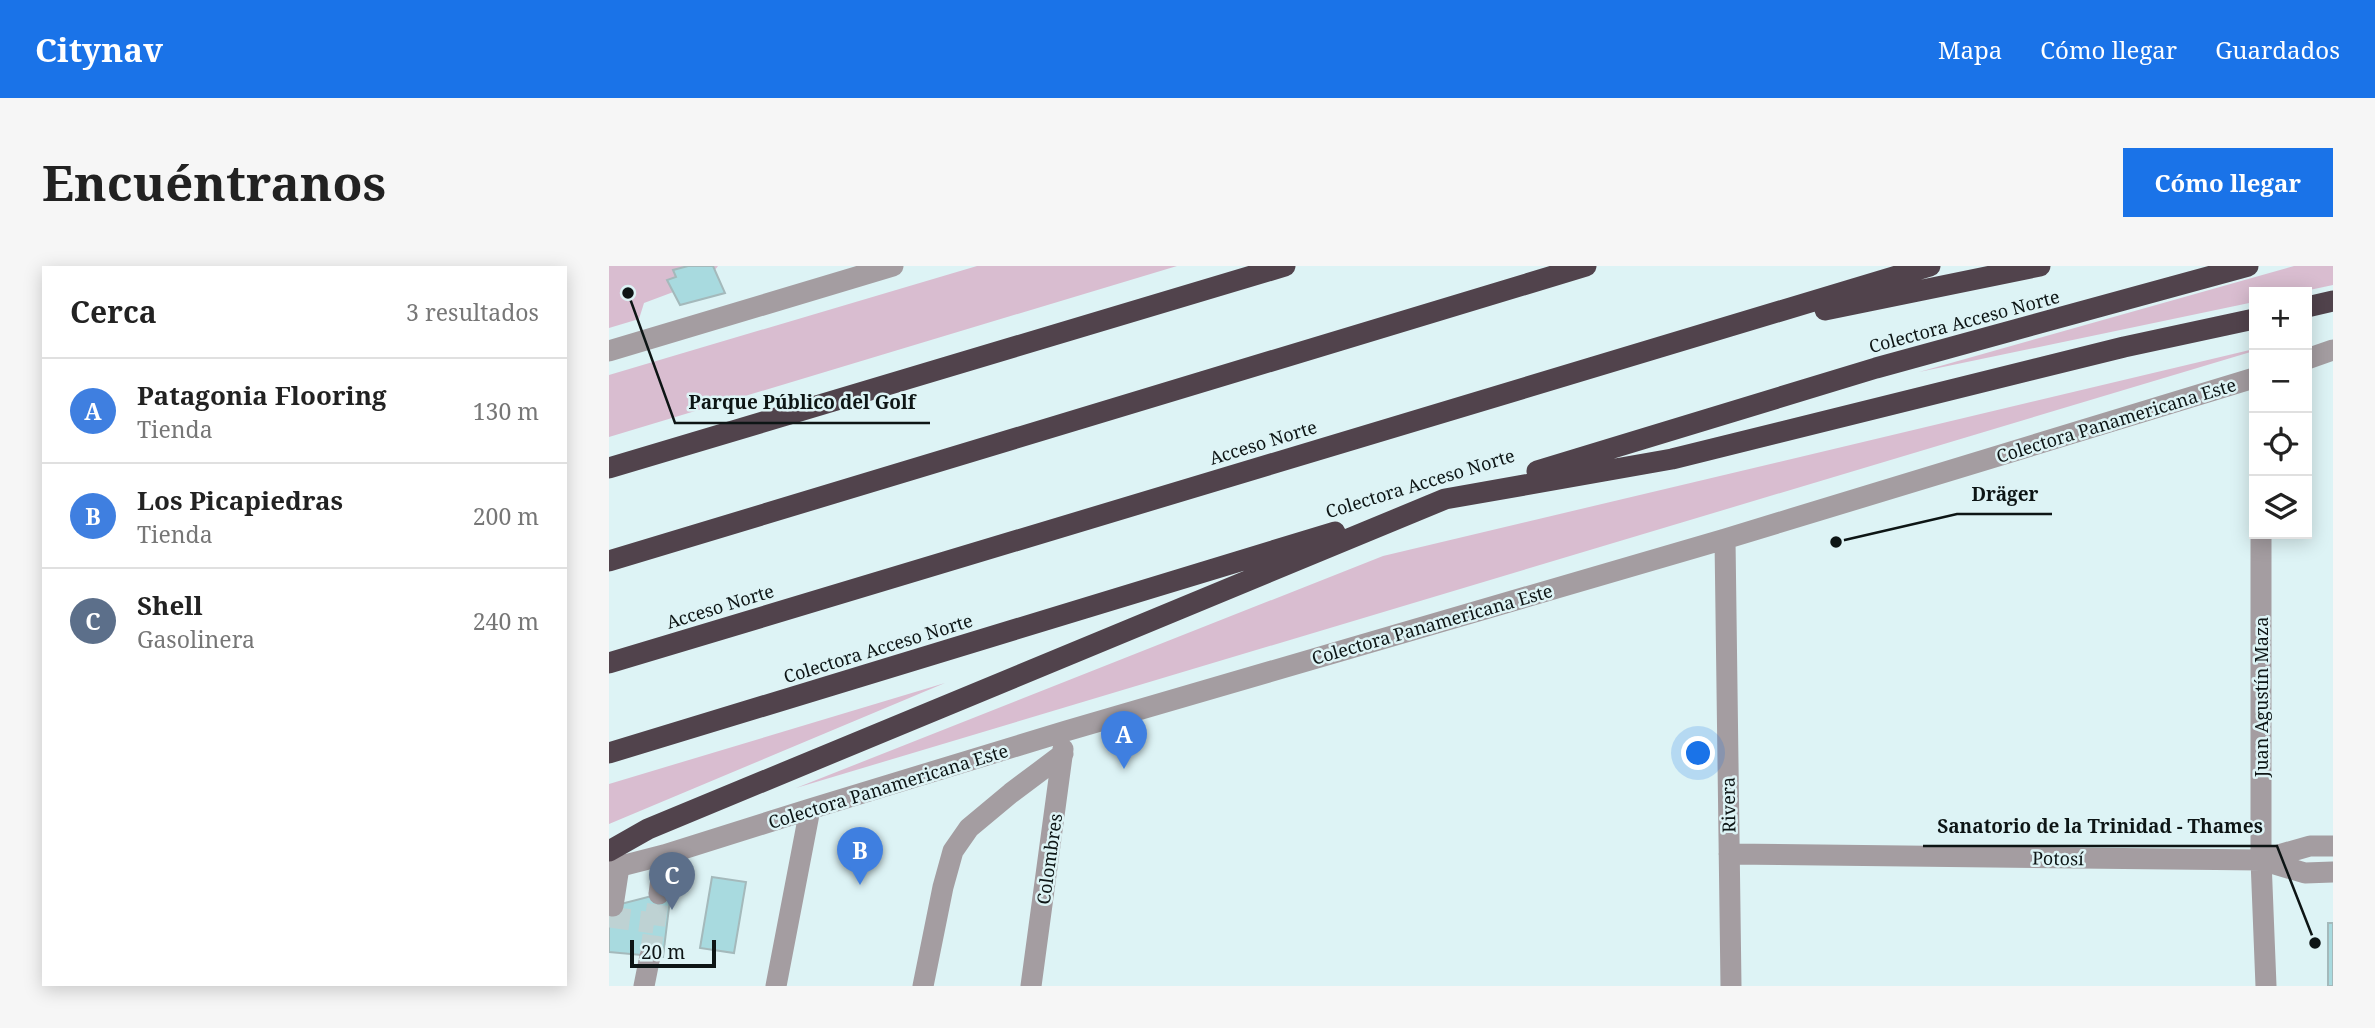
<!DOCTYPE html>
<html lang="es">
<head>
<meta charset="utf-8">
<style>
  body { margin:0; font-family:"Noto Serif",serif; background:#f6f6f6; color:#222 }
  .controls { position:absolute; right:21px; top:21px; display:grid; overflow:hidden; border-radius:0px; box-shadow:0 4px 18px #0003 }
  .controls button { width:63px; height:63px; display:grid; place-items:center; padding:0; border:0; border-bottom:2px solid #e0e0e0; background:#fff; color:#222; font:35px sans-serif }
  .scale { position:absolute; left:21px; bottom:18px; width:86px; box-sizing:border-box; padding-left:7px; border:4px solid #0d1515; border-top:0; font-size:19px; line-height:24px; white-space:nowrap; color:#0d1515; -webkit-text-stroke:5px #ddf3f5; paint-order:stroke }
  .you { position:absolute; left:1090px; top:488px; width:24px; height:24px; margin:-18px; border:5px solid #fff; border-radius:50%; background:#1a73e8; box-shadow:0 0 0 10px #1a73e833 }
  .badge { display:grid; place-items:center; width:46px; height:46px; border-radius:50%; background:#1a73e8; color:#fff; font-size:23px; font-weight:700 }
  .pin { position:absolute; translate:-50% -58px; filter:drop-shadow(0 2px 4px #0008) }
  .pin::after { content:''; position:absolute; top:37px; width:24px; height:21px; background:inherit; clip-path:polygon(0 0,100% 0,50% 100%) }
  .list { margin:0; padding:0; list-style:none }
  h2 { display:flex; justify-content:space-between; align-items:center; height:91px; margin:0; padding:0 28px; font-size:30px }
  h2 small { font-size:23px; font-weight:400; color:#767676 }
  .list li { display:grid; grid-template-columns:46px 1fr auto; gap:21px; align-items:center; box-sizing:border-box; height:105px; padding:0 28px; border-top:2px solid #e0e0e0 }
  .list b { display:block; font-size:26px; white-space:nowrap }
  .list p { margin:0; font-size:23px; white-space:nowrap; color:#767676 }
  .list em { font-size:23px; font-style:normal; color:#767676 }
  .icon { flex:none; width:38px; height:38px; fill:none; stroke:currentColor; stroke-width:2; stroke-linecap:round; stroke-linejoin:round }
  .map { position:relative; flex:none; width:1724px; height:720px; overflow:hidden; border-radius:0px }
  header { display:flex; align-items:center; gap:42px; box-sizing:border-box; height:98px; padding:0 35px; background:#1a73e8; color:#fff }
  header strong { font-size:33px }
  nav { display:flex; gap:38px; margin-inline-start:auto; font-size:24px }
  .intro { display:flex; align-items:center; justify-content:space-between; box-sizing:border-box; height:168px; padding:0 42px }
  h1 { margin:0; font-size:49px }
  .button { padding:18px 32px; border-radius:0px; background:#1a73e8; color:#fff; font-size:24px; font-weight:700 }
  main { display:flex; gap:42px; padding:0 42px }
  aside { flex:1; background:#fff; border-radius:0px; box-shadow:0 4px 18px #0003 }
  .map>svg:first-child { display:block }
</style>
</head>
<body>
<header>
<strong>Citynav</strong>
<nav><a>Mapa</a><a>Cómo llegar</a><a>Guardados</a></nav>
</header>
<div class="intro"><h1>Encuéntranos</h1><a class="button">Cómo llegar</a></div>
<main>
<aside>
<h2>Cerca<small>3 resultados</small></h2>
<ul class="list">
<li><span class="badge" style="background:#3f7fe0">A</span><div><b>Patagonia Flooring</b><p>Tienda</p></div><em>130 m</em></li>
<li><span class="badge" style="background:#3f7fe0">B</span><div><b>Los Picapiedras</b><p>Tienda</p></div><em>200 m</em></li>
<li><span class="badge" style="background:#5c6f8a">C</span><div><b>Shell</b><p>Gasolinera</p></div><em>240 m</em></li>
</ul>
</aside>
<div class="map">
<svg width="1724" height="720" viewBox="0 0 1724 720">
  <rect width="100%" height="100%" fill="#ddf3f5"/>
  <path fill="#d9bdd0" d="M0 0H109L99 13 35 37 30 53 0 62Z
    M368 0H568L0 171V109Z
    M1685 0H1724V19L1691 26H1645V36L1310 106Z
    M1645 83V85L187 522 774 290Z
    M336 417 0 558V518Z"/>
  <path fill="#a8dadf" stroke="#a4b9bb" stroke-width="2" d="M79 0H104L116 27 71 39 58 14 67 11 64 4Z
    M103 611 137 616 125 687 91 682Z
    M62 625 54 691 0 686V641Z
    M1719 657H1724V720H1719Z"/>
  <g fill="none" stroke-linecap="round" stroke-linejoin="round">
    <path stroke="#bed2d3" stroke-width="21" stroke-dasharray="21 10" stroke-linecap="butt" d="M0 651 45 657
      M41 690 50 628"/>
    <path stroke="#a49da1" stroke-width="21" d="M0 85 284 0
      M1698 93 1724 84
      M1652 268V594L1657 720
      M1116 273 1122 720
      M1120 588 1652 594 1696 607 1724 606
      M1652 594 1701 580H1724
      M0 603 55 589 201 543 457 465 1116 273 1645 112
      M50 628 55 589
      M4 640 10 601
      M35 720 41 690
      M167 720 201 543
      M314 720 334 621 344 585 360 562 402 527 454 488
      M422 720 454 483"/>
    <path stroke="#51434c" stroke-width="21" d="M1698 41 1724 35
      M1216 44 1431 0
      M0 202 676 0
      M928 205 1267 102 1639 0
      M0 295 977 0
      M0 397 1321 0
      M0 487 726 266
      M0 585 39 563 836 233 1063 193 1515 81 1645 53"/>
  </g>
  <g text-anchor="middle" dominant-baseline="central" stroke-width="5" stroke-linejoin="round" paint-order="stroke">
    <g font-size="18" fill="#0d1515" stroke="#ddf3f5">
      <text transform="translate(1355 55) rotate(-15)">Colectora Acceso Norte</text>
      <text transform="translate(1507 154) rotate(-17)">Colectora Panamericana Este</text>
      <text transform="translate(654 176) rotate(-17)">Acceso Norte</text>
      <text transform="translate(811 217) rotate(-17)">Colectora Acceso Norte</text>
      <text transform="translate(111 340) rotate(-17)">Acceso Norte</text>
      <text transform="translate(823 358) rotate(-16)">Colectora Panamericana Este</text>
      <text transform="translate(269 382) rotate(-17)">Colectora Acceso Norte</text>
      <text transform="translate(1652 431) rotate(-90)">Juan Agustín Maza</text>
      <text transform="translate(279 520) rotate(-17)">Colectora Panamericana Este</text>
      <text transform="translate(1119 539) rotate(-91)">Rivera</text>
      <text transform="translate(1449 592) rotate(1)">Potosí</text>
      <text transform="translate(440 593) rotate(-82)">Colombres</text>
    </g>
  </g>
  <path fill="none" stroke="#0d1515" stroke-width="2.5" d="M19 27L66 157H321M1227 276L1348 248H1443M1706 677L1668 580H1314"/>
  <g fill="#0d1515" stroke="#ddf3f5" stroke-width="2.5">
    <circle cx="19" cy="27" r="7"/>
    <circle cx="1227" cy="276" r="7"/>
    <circle cx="1706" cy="677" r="7"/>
  </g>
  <g font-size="19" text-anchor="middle" font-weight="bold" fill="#0d1515" stroke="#ddf3f5" stroke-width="5" stroke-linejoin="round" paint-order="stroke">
    <text x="193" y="143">Parque Público del Golf</text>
    <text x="1396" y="235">Dräger</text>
    <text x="1491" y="567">Sanatorio de la Trinidad - Thames</text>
  </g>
</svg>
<div class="controls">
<button>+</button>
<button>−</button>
<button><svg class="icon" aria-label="locate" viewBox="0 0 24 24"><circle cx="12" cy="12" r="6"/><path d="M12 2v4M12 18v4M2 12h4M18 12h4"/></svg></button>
<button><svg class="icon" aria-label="layers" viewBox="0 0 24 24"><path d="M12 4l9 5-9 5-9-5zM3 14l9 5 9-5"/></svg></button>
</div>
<div class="scale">20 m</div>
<div class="you"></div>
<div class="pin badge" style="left:515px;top:503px;background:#3f7fe0">A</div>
<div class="pin badge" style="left:251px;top:619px;background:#3f7fe0">B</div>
<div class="pin badge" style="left:63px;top:644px;background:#5c6f8a">C</div>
</div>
</main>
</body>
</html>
